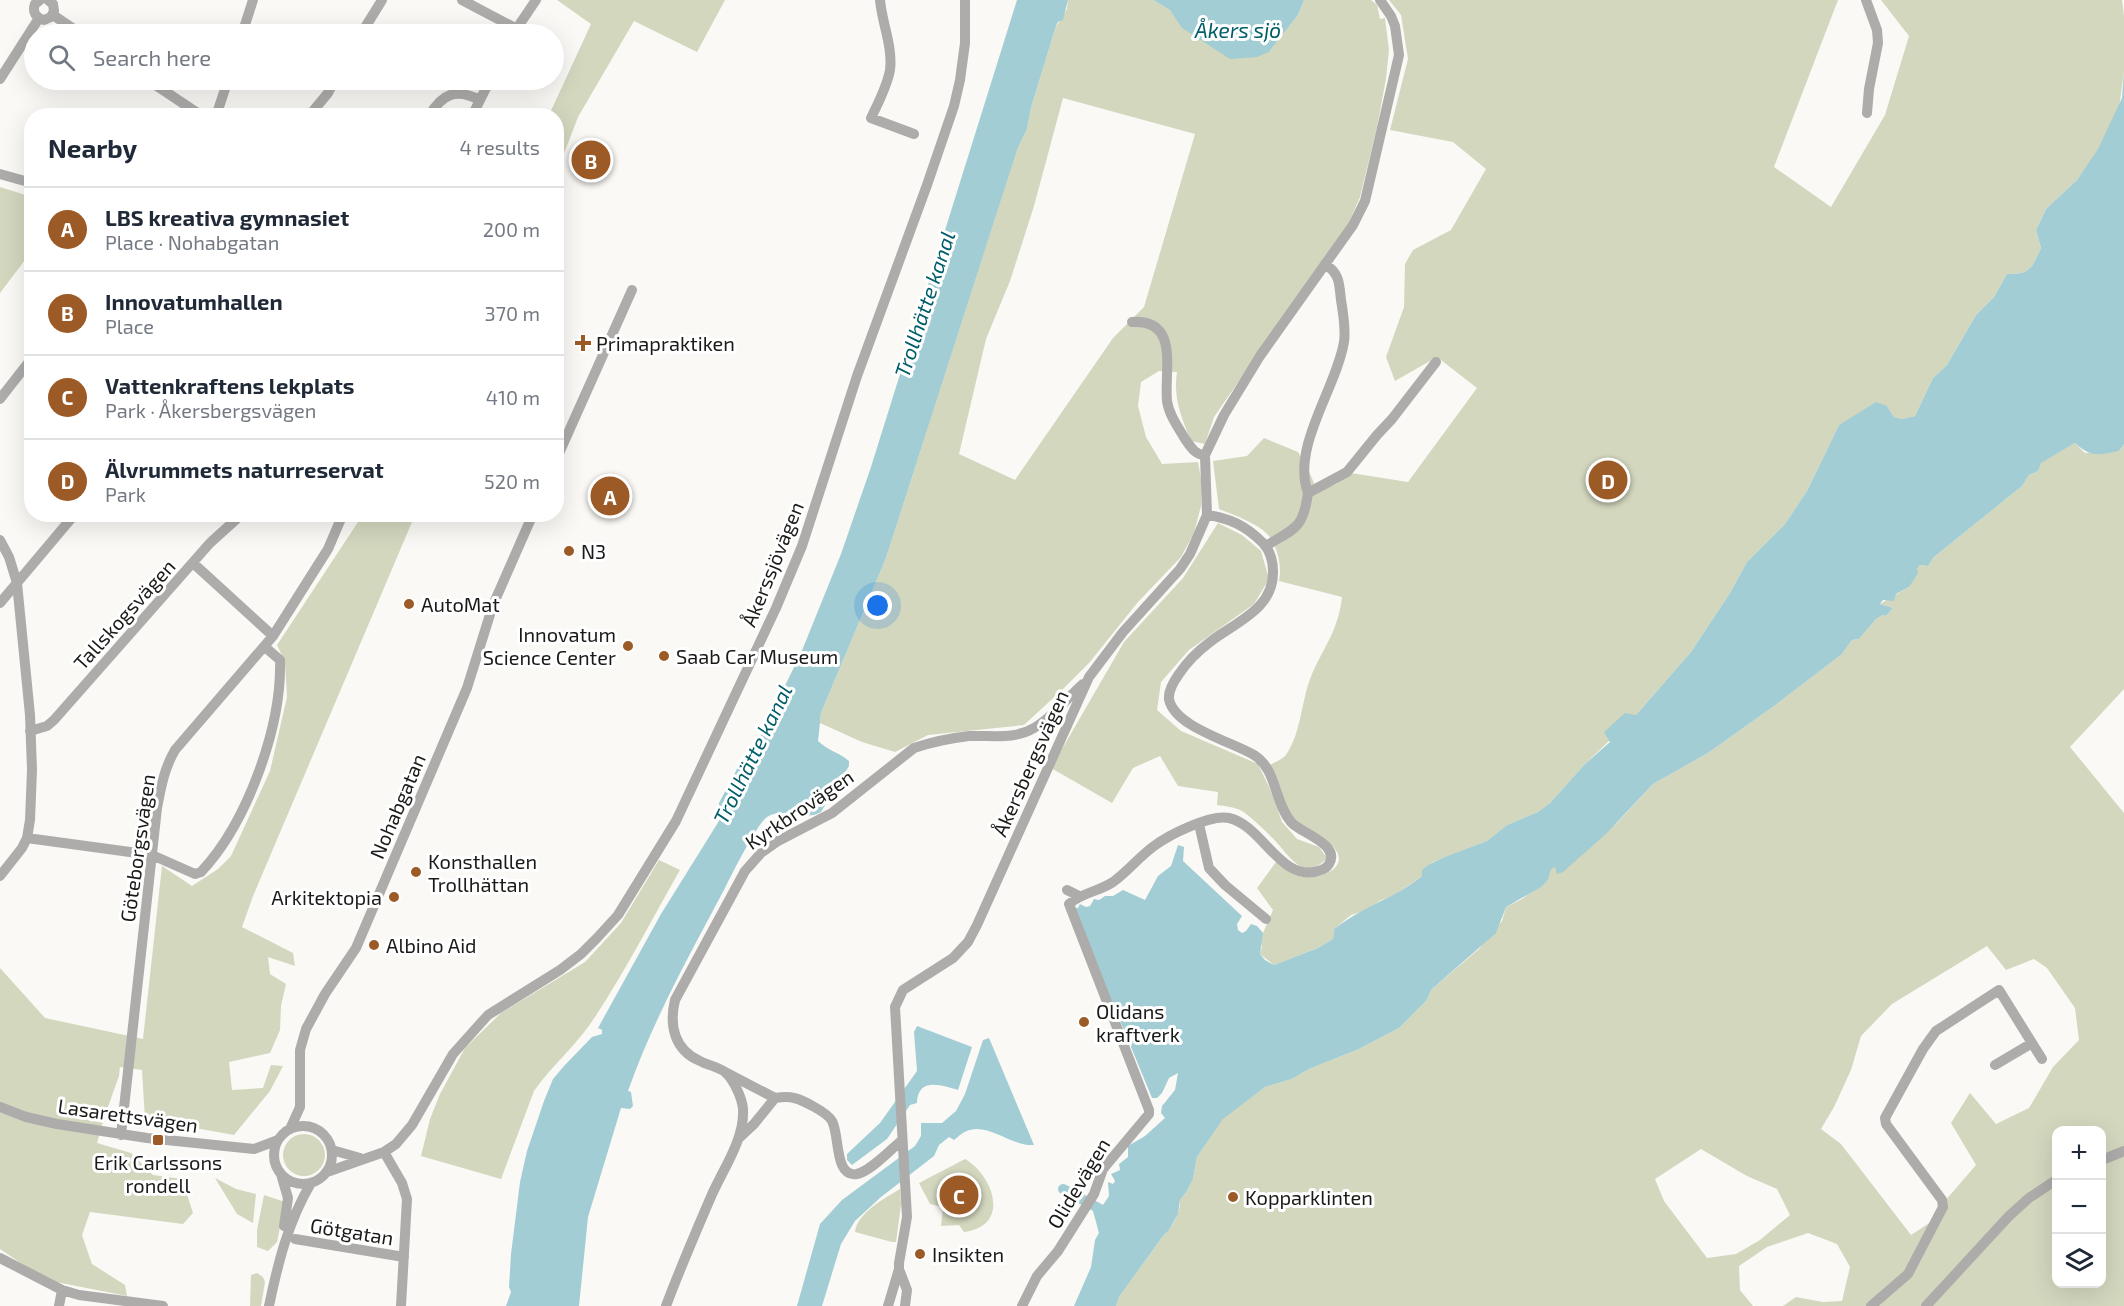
<!DOCTYPE html>
<html lang="en">
<head>
<meta charset="utf-8">
<style>
  body { margin:0; font-family:"Exo 2",sans-serif; background:#f6f6f7; color:#1f2937 }
  .controls { position:absolute; right:18px; bottom:18px; display:grid; overflow:hidden; border-radius:12px; box-shadow:0 6px 24px #0002 }
  .controls button { width:54px; height:54px; display:grid; place-items:center; padding:0; border:0; border-bottom:2px solid #e0e1e3; background:#fff; color:#1f2937; font:30px sans-serif }
  .you { position:absolute; left:878px; top:606px; width:21px; height:21px; margin:-15px; border:4px solid #fff; border-radius:50%; background:#1a73e8; box-shadow:0 0 0 9px #1a73e833 }
  .badge { display:grid; place-items:center; width:39px; height:39px; border-radius:50%; background:#9c5a26; color:#fff; font-size:20px; font-weight:700 }
  .pin { position:absolute; translate:-50% -50%; border:3px solid #fff; box-shadow:0 2px 6px #0006 }
  .list { margin:0; padding:0; list-style:none }
  h2 { display:flex; justify-content:space-between; align-items:center; height:78px; margin:0; padding:0 24px; font-size:26px }
  h2 small { font-size:20px; font-weight:400; color:#747a83 }
  .list li { display:grid; grid-template-columns:39px 1fr auto; gap:18px; align-items:center; box-sizing:border-box; height:84px; padding:0 24px; border-top:2px solid #e0e1e3 }
  .list b { display:block; font-size:22px; white-space:nowrap }
  .list p { margin:0; font-size:20px; white-space:nowrap; color:#747a83 }
  .list em { font-size:20px; font-style:normal; color:#747a83 }
  .icon { flex:none; width:33px; height:33px; fill:none; stroke:currentColor; stroke-width:2; stroke-linecap:round; stroke-linejoin:round }
  .map { position:relative; flex:none; width:2124px; height:1306px; overflow:hidden }
  .search { position:absolute; background:#fff; box-shadow:0 6px 24px #0002; left:24px; top:24px; width:540px; height:66px; display:flex; align-items:center; gap:15px; box-sizing:border-box; padding:0 21px; border-radius:33px; color:#747a83; font-size:22px }
  .panel { position:absolute; background:#fff; box-shadow:0 6px 24px #0002; left:24px; top:108px; width:540px; height:414px; border-radius:24px }
  .map>svg:first-child { display:block }
</style>
</head>
<body>
<div class="map">
<svg width="2124" height="1306" viewBox="0 0 2124 1306">
  <rect width="100%" height="100%" fill="#faf9f5"/>
  <path fill="#d3d7be" fill-rule="evenodd" d="M557 0H725L697 52 634 21 578 117 557 172 556 116 549 115 591 24Z
    M1068 0H1153L1170 10 1175 16 1269 52 1298 15 1304 0H1371L1377 5 1380 19 1385 18 1389 50 1386 79 1377 127 1360 197 1349 222 1214 417 1205 444 1191 441C1181 417 1173 397 1177 372L1159 371 1141 382 1138 406 1146 437 1162 464 1198 462 1201 479V506L1194 533 1181 557 1138 602 1089 663 1063 689 1024 725 928 735 895 752 862 742 820 723 821 713 886 558 1018 146 1027 129 1031 108 1055 29 1067 9ZM1063 98 1195 134 1144 307 1113 338 1015 480 959 454 986 339 1010 281 1034 206Z
    M1389 0H1838L1774 167 1831 207 1885 115 1909 36 1881 0H2122L2124 16V71L2117 124 2077 180 2046 209 2036 230 2041 248C2032 267 2031 275 2007 274L1994 297 1976 315 1947 365 1933 378 1915 416 1902 419 1894 417 1887 406 1839 425 1807 491 1785 524 1747 562 1730 593 1691 652 1636 715 1585 764 1550 803 1538 812 1507 825 1487 841 1431 863 1422 876 1395 895 1381 900 1364 911 1351 915 1334 929 1333 939 1318 948 1274 965 1260 954 1262 946 1260 940 1273 910 1257 888 1276 862C1282 866 1289 872 1295 875 1308 881 1348 873 1337 852 1328 835 1304 835 1293 820 1286 812 1275 776 1270 765 1275 762 1283 759 1286 755 1302 731 1301 700 1312 674 1325 645 1338 631 1342 597L1279 581C1282 566 1278 548 1269 536 1261 525 1232 514 1219 509L1213 461 1247 456 1264 438 1298 452 1311 476 1317 491 1336 484 1351 473 1408 482 1477 388 1437 357 1395 381 1386 357 1404 307 1405 264 1413 250 1451 230 1486 169 1453 142 1390 130 1408 59 1401 15Z
    M0 187 32 197 31 252 0 293Z
    M2075 443 2085 453 2119 451 2124 444V689L2070 747 2124 813V1306H1783L1796 1297 1823 1302 1842 1301 1850 1267 1837 1244 1808 1233 1767 1247 1739 1266 1740 1290 1753 1306H1116L1119 1297 1163 1236C1172 1228 1181 1212 1180 1200L1187 1191 1193 1179 1197 1157 1224 1117 1265 1087 1292 1079 1309 1069 1359 1049 1399 1028 1426 1001 1432 989 1479 949 1502 921 1506 907 1522 899 1548 880 1550 869 1616 824 1653 784 1708 753 1774 706 1842 654 1852 640 1859 639 1876 619 1883 615 1886 616 1893 608 1880 604 1909 587 1916 568 1920 565 1928 566 1934 557 2022 486 2029 475 2038 471 2040 463ZM1987 946 2006 970 2034 959 2047 968 2075 1008 2079 1040 2053 1067 2029 1108 1996 1124 1970 1093 1951 1123 1976 1165 1938 1209 1931 1222 1911 1235 1841 1144 1821 1129 1834 1107 1851 1070 1861 1036 1892 1004ZM2056 1130H2102V1284H2056ZM1701 1149 1747 1176 1777 1189 1790 1215 1760 1240 1736 1254 1707 1258 1664 1201 1655 1179Z
    M359 515H415L253 896 242 927 293 953 295 966 268 957 270 974 286 984 281 1006 280 1030 270 1053 229 1062 232 1090 263 1088 271 1065 283 1066 270 1091 234 1135 145 1119 142 1070 120 1067 119 1076 104 1118 97 1143 131 1153 153 1175 182 1179 193 1213 183 1224 90 1212 82 1235 92 1264 125 1285 127 1296 46 1280 0 1249V968L45 1018 143 1039 162 866 192 886 218 869 231 856 270 771 287 697 285 662 277 645 360 519Z
    M1218 523 1242 535 1261 551 1269 579 1254 604 1189 650 1161 682 1157 710 1181 731 1258 764 1271 791 1282 822 1297 839 1319 847 1327 858C1306 880 1293 862 1279 845 1272 837 1249 814 1240 810 1233 807 1225 806 1217 805L1218 792 1178 786 1160 756 1133 768 1112 803 1051 768 1124 642 1183 578Z
    M659 860 680 870C652 919 626 970 595 1017 578 1044 552 1065 534 1091L501 1179 421 1156 430 1119 440 1094 465 1048 501 1013 585 962 621 923Z
    M283 1155a21 21 0 1 1 42 0a21 21 0 1 1-42 0Z
    M965 1159C994 1176 1011 1226 964 1232L959 1225 941 1226 943 1207 930 1204 919 1183Z
    M215 1178 236 1189 256 1194 253 1223 237 1214Z
    M900 1189 901 1205 896 1242H892L855 1232C857 1213 885 1198 900 1189Z
    M264 1195 285 1202 277 1242 268 1251 257 1247V1230Z
    M257 1273 263 1277 265 1282 261 1306H250L251 1275Z"/>
  <path fill="#a2cdd4" d="M1017 0H1068L1063 20 1058 22 1055 29 1031 108 1027 129 1018 147 886 558 821 713 818 741C827 750 840 753 849 761V766L821 812C805 822 784 806 767 817 757 824 732 874 725 888 690 954 653 1020 628 1091L631 1092 633 1106 630 1109 621 1108 588 1217 579 1306H506L511 1292 509 1287 511 1254 520 1182 527 1151 544 1101 553 1079 564 1066 592 1037 602 1034V1030L598 1028 661 914 719 821V803L737 769 752 753 801 653 841 554 871 467Z
    M1153 0H1304L1298 15 1269 52 1257 57 1230 59 1182 28 1170 10Z
    M2124 71V444L2119 451C2099 455 2091 458 2075 443L2041 463 2038 471 2029 475 2022 486 1934 557 1928 566 1920 565 1917 568 1918 573 1909 587 1896 594 1894 601 1883 600 1880 604 1893 608 1886 616 1883 615 1876 619 1859 639 1852 640 1842 654 1774 706 1708 753 1653 784 1607 833 1563 872 1557 874 1555 867 1551 869 1548 880 1541 887 1506 907 1496 933 1432 989 1426 1001 1399 1028 1359 1049 1309 1069 1292 1079 1265 1087 1223 1119 1197 1157 1193 1179 1187 1191 1180 1200 1178 1214 1169 1230 1163 1236 1119 1297 1116 1306H1074L1091 1267 1095 1240 1099 1233 1093 1211 1101 1208 1109 1196 1108 1182 1113 1184 1115 1181 1111 1174 1120 1170 1119 1164 1128 1157V1146L1145 1136 1165 1118 1161 1113 1162 1106 1175 1090 1178 1073 1169 1078 1162 1093 1157 1098H1152L1131 1047C1134 1039 1131 1034 1124 1030L1072 908H1078L1080 904 1086 907 1090 906 1094 899 1099 900 1105 896H1113L1123 890 1145 900 1158 876 1171 866 1178 845 1184 847 1183 861 1242 916 1237 924 1238 930 1242 933 1246 931 1251 924 1257 926 1263 933 1260 954 1265 960 1274 965 1318 948 1333 939 1334 929C1352 915 1373 905 1393 895 1403 890 1413 883 1422 876V870L1430 864 1445 857 1487 841 1507 825 1538 812 1550 803 1585 764 1610 742 1604 732 1625 713 1636 715 1691 652 1730 593 1747 562 1785 524 1807 491 1839 425 1876 402 1887 406 1894 417 1902 419 1915 416 1933 378 1947 365 1976 315 1994 297 2007 274C2031 275 2032 267 2041 248L2036 230 2046 209 2077 180 2098 149 2122 98Z
    M917 1026 972 1047 958 1090C941 1085 918 1077 917 1103L910 1105 887 1139 852 1165 847 1160V1154L880 1123 917 1071 914 1032Z
    M989 1038 1034 1145C1013 1147 990 1124 970 1130 964 1131 959 1136 954 1140L949 1137 939 1145 934 1156 881 1197 855 1221 841 1244 822 1306H797L820 1224 842 1200 915 1146 921 1136V1123H942L956 1111 965 1094 983 1040Z"/>
  <g fill="none" stroke-linecap="round" stroke-linejoin="round">
    <path stroke="#a2cdd4" stroke-width="10" d="M1063 1189 1113 1216"/>
    <path stroke="#aeabab" stroke-width="10" d="M40 0 35 4C32 12 36 18 44 20L51 17 54 11 53 4 48 0
      M462 0 517 29
      M880 0C882 23 893 47 890 70 887 87 878 103 871 118L914 134
      M1866 0 1877 30 1878 43 1869 89 1867 113
      M53 15 81 34
      M242 34 253 0
      M361 34 382 0
      M513 34 536 0
      M0 79 39 18
      M148 80 202 116
      M214 116 218 110 228 80
      M309 116 328 93 335 80
      M429 116C443 93 456 88 480 100
      M472 116 490 80
      M0 174 32 183
      M1132 322C1180 319 1164 370 1167 401 1169 415 1178 427 1185 439 1191 447 1195 455 1205 455
      M0 399 32 358
      M556 460 632 290
      M1308 493C1291 447 1336 389 1344 342 1346 329 1343 313 1341 300 1339 283 1340 274 1325 264
      M0 540 9 557 17 583 30 715 32 770 30 820 27 838 22 848 0 876
      M1266 546C1294 528 1303 530 1308 493L1347 472 1377 435 1392 419 1436 362
      M193 563 273 636
      M0 603 75 514
      M30 731 47 726 54 720 210 543 242 514
      M1199 824 1209 868 1225 885 1266 919
      M27 838 152 855 195 874 201 872C247 823 282 727 280 660L265 647
      M1067 890 1079 896
      M2032 1043 2042 1059
      M725 1072 775 1098 754 1124 739 1138
      M775 1098C781 1097 788 1096 794 1098 803 1100 828 1113 832 1121 840 1135 834 1178 857 1174 871 1171 890 1150 901 1141
      M0 1107 26 1117 57 1124 147 1138 254 1149 278 1140
      M274 1155a29 29 0 1 1 58 0a29 29 0 1 1-58 0Z
      M290 1129 300 1107V1050L306 1029 325 994 356 948 467 688 493 605 533 514
      M121 1135 157 808C161 787 164 769 175 750L273 636 328 549 343 514
      M332 1150 360 1158
      M384 1152 402 1183 407 1199 401 1306
      M2102 1160 2124 1151
      M327 1172 384 1152 396 1144 412 1125 453 1054 488 1015 560 970 581 954 597 938 618 915 676 821 776 608 802 546 857 376 927 185 954 106 960 80 965 43V0
      M281 1174 288 1198 284 1226
      M295 1239 404 1257
      M0 1258 62 1290 79 1295 163 1306
      M899 1269 907 1290 905 1306
      M59 1306 62 1290
      M269 1306C278 1263 288 1222 311 1183
      M666 1306C679 1271 695 1234 710 1199 721 1172 745 1140 743 1109 742 1098 734 1080 725 1072 719 1067 707 1065 700 1061 674 1050 669 1025 675 1000L745 871 761 853 778 841 832 813 914 748C932 742 951 738 969 736 992 735 1014 740 1034 728 1052 718 1067 698 1083 684
      M888 1306 899 1269V1263L907 1217 895 1007 903 990 953 958 968 942 977 925 1089 677 1123 632 1180 569 1190 554 1207 515 1205 455 1224 415 1260 356 1353 225 1365 201 1399 55 1395 26 1391 16 1380 0
      M1022 1306 1037 1276 1058 1251 1094 1194 1103 1169 1149 1114V1110L1069 904C1083 892 1098 892 1113 882 1127 872 1139 857 1154 846 1169 835 1210 814 1229 818 1262 825 1281 883 1318 871 1322 870 1327 868 1329 864 1341 844 1300 833 1291 822 1274 802 1277 769 1254 755 1233 742 1174 727 1169 699 1168 690 1174 681 1179 674 1187 662 1198 651 1210 642 1236 622 1274 609 1273 571 1273 560 1270 551 1263 543 1246 526 1230 518 1207 515
      M1871 1306 1908 1274 1943 1207 1942 1200 1886 1124 1885 1118 1923 1049 1936 1031 1999 990 2032 1043 1995 1065
      M1926 1306 2009 1216 2029 1198 2056 1180"/>
  </g>
  <g fill="#9c5a26" stroke="#fff" stroke-width="2">
    <path d="M580 334h6v6h6v6h-6v6h-6v-6h-6v-6h6z"/>
    <circle cx="569" cy="551" r="6"/>
    <circle cx="409" cy="604" r="6"/>
    <circle cx="628" cy="646" r="6"/>
    <circle cx="664" cy="656" r="6"/>
    <circle cx="416" cy="872" r="6"/>
    <circle cx="394" cy="897" r="6"/>
    <circle cx="374" cy="945" r="6"/>
    <circle cx="1084" cy="1022" r="6"/>
    <rect x="152" y="1134" width="12" height="12" rx="3"/>
    <circle cx="1233" cy="1197" r="6"/>
    <circle cx="920" cy="1254" r="6"/>
  </g>
  <g text-anchor="middle" dominant-baseline="central" stroke-width="6" stroke-linejoin="round" paint-order="stroke">
    <g font-size="20" fill="#1a1a18" stroke="#fff" text-anchor="start">
      <text x="596" y="343">Primapraktiken</text>
      <text x="581" y="551">N3</text>
      <text x="421" y="604">AutoMat</text>
      <text x="616" y="634" text-anchor="end">Innovatum<tspan x="616" dy="23">Science Center</tspan></text>
      <text x="676" y="656">Saab Car Museum</text>
      <text x="428" y="861">Konsthallen<tspan x="428" dy="23">Trollhättan</tspan></text>
      <text x="382" y="897" text-anchor="end">Arkitektopia</text>
      <text x="386" y="945">Albino Aid</text>
      <text x="1096" y="1011">Olidans<tspan x="1096" dy="23">kraftverk</tspan></text>
      <text x="158" y="1162" text-anchor="middle">Erik Carlssons<tspan x="158" dy="23">rondell</tspan></text>
      <text x="1245" y="1197">Kopparklinten</text>
      <text x="932" y="1254">Insikten</text>
    </g>
    <g font-size="20" fill="#1a1a18" stroke="#fff">
      <text transform="translate(772 564) rotate(-68)">Åkerssjövägen</text>
      <text transform="translate(124 614) rotate(-48)">Tallskogsvägen</text>
      <text transform="translate(1030 763) rotate(-66)">Åkersbergsvägen</text>
      <text transform="translate(397 806) rotate(-67)">Nohabgatan</text>
      <text transform="translate(799 809) rotate(-34)">Kyrkbrovägen</text>
      <text transform="translate(137 848) rotate(-82)">Göteborgsvägen</text>
      <text transform="translate(128 1115) rotate(8)">Lasarettsvägen</text>
      <text transform="translate(1078 1183) rotate(-59)">Olidevägen</text>
      <text transform="translate(352 1231) rotate(9)">Götgatan</text>
    </g>
    <g font-size="21" font-style="italic" fill="#005e69" stroke="#fff">
      <text x="1238" y="29">Åkers sjö</text>
      <text transform="translate(924 304) rotate(-72)">Trollhätte kanal</text>
      <text transform="translate(752 754) rotate(-64)">Trollhätte kanal</text>
    </g>
  </g>
</svg>
<div class="controls">
<button>+</button>
<button>−</button>
<button><svg class="icon" aria-label="layers" viewBox="0 0 24 24"><path d="M12 4l9 5-9 5-9-5zM3 14l9 5 9-5"/></svg></button>
</div>
<div class="you"></div>
<div class="pin badge" style="left:610px;top:496px">A</div>
<div class="pin badge" style="left:591px;top:160px">B</div>
<div class="pin badge" style="left:959px;top:1195px">C</div>
<div class="pin badge" style="left:1608px;top:480px">D</div>
<div class="search"><svg class="icon" aria-label="search" viewBox="0 0 24 24"><circle cx="10" cy="10" r="6"/><path d="M15 15l6 6"/></svg>Search here</div>
<section class="panel">
<h2>Nearby<small>4 results</small></h2>
<ul class="list">
<li><span class="badge">A</span><div><b>LBS kreativa gymnasiet</b><p>Place · Nohabgatan</p></div><em>200 m</em></li>
<li><span class="badge">B</span><div><b>Innovatumhallen</b><p>Place</p></div><em>370 m</em></li>
<li><span class="badge">C</span><div><b>Vattenkraftens lekplats</b><p>Park · Åkersbergsvägen</p></div><em>410 m</em></li>
<li><span class="badge">D</span><div><b>Älvrummets naturreservat</b><p>Park</p></div><em>520 m</em></li>
</ul>
</section>
</div>
</body>
</html>
